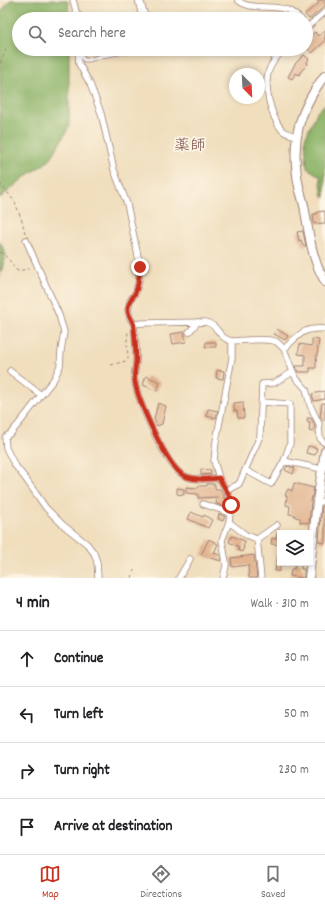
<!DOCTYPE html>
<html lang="en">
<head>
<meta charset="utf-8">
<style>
  body { margin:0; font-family:Dekko,"Klee One",sans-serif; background:#f2f2f2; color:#202124 }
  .controls { position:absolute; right:12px; bottom:12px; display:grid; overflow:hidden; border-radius:0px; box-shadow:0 2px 6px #0003 }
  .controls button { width:36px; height:36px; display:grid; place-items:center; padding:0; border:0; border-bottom:1px solid #e0e0e0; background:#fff; color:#202124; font:20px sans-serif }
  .compass { position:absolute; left:229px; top:68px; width:36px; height:36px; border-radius:50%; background:#fff; box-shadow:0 2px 6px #0003; rotate:156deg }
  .stop { position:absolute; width:12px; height:12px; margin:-9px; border:3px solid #c8321e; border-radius:50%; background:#fff }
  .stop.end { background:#c8321e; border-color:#fff; box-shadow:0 1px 4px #0008 }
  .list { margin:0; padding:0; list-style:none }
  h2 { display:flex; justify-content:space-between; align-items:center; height:52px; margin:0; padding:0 16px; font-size:17px }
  h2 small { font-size:13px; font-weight:400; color:#757577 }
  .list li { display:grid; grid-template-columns:26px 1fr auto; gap:12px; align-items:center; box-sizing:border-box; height:56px; padding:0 16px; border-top:1px solid #e0e0e0 }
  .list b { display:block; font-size:15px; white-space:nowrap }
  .list em { font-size:13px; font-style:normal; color:#757577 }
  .icon { flex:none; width:22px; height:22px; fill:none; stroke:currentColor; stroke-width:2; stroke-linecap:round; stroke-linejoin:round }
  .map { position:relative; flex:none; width:325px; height:578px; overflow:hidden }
  .search { position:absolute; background:#fff; box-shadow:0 2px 6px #0003; left:12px; right:12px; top:12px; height:44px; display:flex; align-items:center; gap:10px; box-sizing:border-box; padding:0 14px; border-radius:22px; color:#757577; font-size:15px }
  .sheet { height:276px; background:#fff }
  nav { display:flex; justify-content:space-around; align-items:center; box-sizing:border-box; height:56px; border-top:1px solid #e0e0e0; background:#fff; font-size:11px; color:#757577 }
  nav a { display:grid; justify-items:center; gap:2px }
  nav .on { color:#c8321e }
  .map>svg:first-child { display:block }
</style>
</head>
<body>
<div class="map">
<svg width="325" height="578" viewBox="0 0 325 578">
  <rect width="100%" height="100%" fill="#fcf5e5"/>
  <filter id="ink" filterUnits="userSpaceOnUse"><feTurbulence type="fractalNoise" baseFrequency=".025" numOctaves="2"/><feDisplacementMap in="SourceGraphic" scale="8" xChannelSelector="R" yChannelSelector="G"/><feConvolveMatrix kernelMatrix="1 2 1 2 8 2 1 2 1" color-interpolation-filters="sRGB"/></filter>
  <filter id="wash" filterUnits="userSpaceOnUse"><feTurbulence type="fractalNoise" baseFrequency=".012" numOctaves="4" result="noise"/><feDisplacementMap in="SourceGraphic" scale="16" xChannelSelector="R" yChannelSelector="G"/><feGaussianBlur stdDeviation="0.9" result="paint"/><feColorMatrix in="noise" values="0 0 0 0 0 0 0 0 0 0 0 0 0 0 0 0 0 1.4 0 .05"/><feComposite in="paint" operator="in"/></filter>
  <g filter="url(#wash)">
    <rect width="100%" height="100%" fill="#f0debd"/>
    <path fill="#8cb368" stroke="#6b694a" d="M10 0H65L68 2 69 19H19V49H69V127L50 160 25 177 0 198V14Z
      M325 104V197H323L320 176 307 168 305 138 317 112Z
      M0 242 6 254 0 277Z"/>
    <g id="blocks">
      <path fill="#e2b48f" d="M317 0H325V6L309 19 305 14 319 3Z
        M325 30V41L312 53 306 47V44L311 39 310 36 315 32 318 36 319 35H320Z
        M304 55 309 59 307 62 308 64 302 70 299 75 296 73 292 79 288 77 295 64Z
        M325 211V223L314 224 313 214H317V212Z
        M303 231 306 246H303L301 240 299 241 297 232Z
        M277 329 288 336 285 340 274 334Z
        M184 332 186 342 173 344 171 334Z
        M312 339 319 340 316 362V368H310V372H298L296 366H305V355L298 354 300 344 312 346Z
        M206 342H216V347H205Z
        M217 370 224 371 223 379 216 378Z
        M146 376 160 382 157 391 143 385Z
        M325 391V399L314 401 312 394Z
        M243 402 244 418H238L237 411H234V403Z
        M158 403 166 406 162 424 157 426 154 419Z
        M322 403H325V420H322L320 416Z
        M208 409 218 411 216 418 206 416Z
        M307 418H311L315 425 314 432 309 431 310 423H308Z
        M308 446 317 448 315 455 306 453Z
        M287 466 295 468 293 474 285 470Z
        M201 469 211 470V474L201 475Z
        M294 483 314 488 311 501 309 523 300 522V518L295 517V515L289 514 290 506 286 505 287 496 285 495 288 489 292 491Z
        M207 484H215V489H220L224 495V499H225L226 507 219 505V504H216L217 497 198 498V494L186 493V487L198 488V486H207Z
        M177 488 184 489V495L177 494Z
        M322 506H325V543L319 542Z
        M191 512 203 517 204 515 212 520 208 528 188 519Z
        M219 514 225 516 223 521 218 519Z
        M278 530H280V545L271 544 272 538 276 539Z
        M232 536 245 541 243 547H244L242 552 238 550 239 547 229 542Z
        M209 539 218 544 214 553 220 555 221 561 201 555Z
        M254 555 257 578H249L248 565 232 567 231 558Z
        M278 555 280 556V571H275Z
        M295 563H301V569H304V578L290 576 291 569H294Z"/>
    </g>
  </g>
  <g filter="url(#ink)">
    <use href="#blocks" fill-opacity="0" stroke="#9d7e74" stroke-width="1"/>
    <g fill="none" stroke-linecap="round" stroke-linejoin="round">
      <g stroke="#9d7e74" stroke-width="4.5">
        <path id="service" d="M137 0 141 19
          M78 13 83 19
          M82 49V57L84 60H89L101 56 139 50 140 49"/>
      </g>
      <g stroke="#9d7e74" stroke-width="7">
        <path id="minor" d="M73 0 78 19
          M139 0 141 3 146 19
          M238 0C247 10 271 5 284 9 290 10 296 15 301 19
          M306 28 325 12
          M78 49 79 64 90 84 101 113 114 170 127 204 138 256 139 267V280L136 292 130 301 128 310 130 318 134 324
          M284 49C278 55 272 62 269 70 263 86 271 117 282 130 286 134 292 135 297 136
          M26 240 59 315 64 332 61 351 60 366 54 379 21 421 11 433 5 437 6 448 14 464 25 478 46 508 63 525 87 544 94 553 97 562 98 578
          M189 332 198 322
          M284 349 293 372 296 378 306 389 310 405 319 424 320 438 322 441 325 443
          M10 371 41 395
          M284 461 322 469
          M245 470 271 484 284 461 290 444V404L261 402
          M219 478C208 479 193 481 183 475 166 466 138 401 135 382 133 375 136 368 136 361 137 349 135 336 134 324L143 323 206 322C220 326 217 338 232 341
          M227 490 239 484 260 436 262 384 274 383 293 372
          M317 501 325 502
          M203 504 230 513
          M229 522 246 535 257 539 261 578
          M257 539 277 525
          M179 578 190 559
          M223 578 226 566V562L222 540 229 522 231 505 229 495 219 478 214 461 216 441 232 358V341C243 341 267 337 277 342 279 344 282 347 284 349 299 335 303 327 325 329"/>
      </g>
      <g stroke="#9d7e74" stroke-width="10">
        <path id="secondary" d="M325 75C298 112 290 142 299 187 301 195 304 203 305 211 308 228 310 246 316 262 318 269 322 275 325 282
          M309 578 317 501 325 451"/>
      </g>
      <path stroke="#9d7e74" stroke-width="1" stroke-dasharray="3 3" stroke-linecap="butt" d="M0 63 6 50
        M0 183 15 202 22 221 25 233
        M0 252C7 256 12 263 16 270L18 271 32 268
        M111 365 126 361 128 359 127 341 128 332
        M132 578 134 570"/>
      <use href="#service" stroke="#fff" stroke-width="3"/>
      <use href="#minor" stroke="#fff" stroke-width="5.5"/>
      <use href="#secondary" stroke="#fff" stroke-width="8"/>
    </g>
  </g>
  <g fill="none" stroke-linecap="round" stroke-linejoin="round" filter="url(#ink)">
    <path stroke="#c8321e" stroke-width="5" d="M140 267C139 275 139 283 136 291 134 297 127 303 128 310 128 317 134 321 134 327 135 338 136 350 136 360 136 367 133 375 135 382 138 401 167 466 183 475 193 481 208 479 219 478L229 495 231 505"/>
  </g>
  <g text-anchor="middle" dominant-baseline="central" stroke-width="3.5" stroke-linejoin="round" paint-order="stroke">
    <g font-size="16" fill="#7f534e" stroke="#fcf5e5">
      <text x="190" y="146">薬師</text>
    </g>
  </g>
</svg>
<div class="controls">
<button><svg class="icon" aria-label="layers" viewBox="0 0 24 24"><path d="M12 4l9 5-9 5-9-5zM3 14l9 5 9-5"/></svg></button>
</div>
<svg class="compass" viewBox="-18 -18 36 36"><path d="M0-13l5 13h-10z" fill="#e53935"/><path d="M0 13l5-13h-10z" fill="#757577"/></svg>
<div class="stop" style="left:231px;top:505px"></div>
<div class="stop end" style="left:140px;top:267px"></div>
<div class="search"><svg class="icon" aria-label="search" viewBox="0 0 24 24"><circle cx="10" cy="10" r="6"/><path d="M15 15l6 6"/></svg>Search here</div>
</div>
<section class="sheet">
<h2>4 min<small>Walk · 310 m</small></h2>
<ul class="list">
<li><svg class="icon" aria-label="ahead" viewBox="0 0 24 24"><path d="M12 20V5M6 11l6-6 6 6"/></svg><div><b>Continue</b></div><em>30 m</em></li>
<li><svg class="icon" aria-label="left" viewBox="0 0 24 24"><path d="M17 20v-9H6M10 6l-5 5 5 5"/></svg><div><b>Turn left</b></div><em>50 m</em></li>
<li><svg class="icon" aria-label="right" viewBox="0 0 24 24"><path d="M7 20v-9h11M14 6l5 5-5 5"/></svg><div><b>Turn right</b></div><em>230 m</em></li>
<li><svg class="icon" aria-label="arrive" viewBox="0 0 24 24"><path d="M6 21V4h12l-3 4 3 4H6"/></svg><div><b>Arrive at destination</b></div></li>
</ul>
</section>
<nav>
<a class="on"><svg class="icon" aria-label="map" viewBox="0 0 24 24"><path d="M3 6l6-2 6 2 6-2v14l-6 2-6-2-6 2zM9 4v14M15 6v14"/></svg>Map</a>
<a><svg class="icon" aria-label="directions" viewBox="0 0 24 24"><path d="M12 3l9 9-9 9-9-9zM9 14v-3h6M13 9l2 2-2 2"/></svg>Directions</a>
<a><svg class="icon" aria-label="saved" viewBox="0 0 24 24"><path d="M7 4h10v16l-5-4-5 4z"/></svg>Saved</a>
</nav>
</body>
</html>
